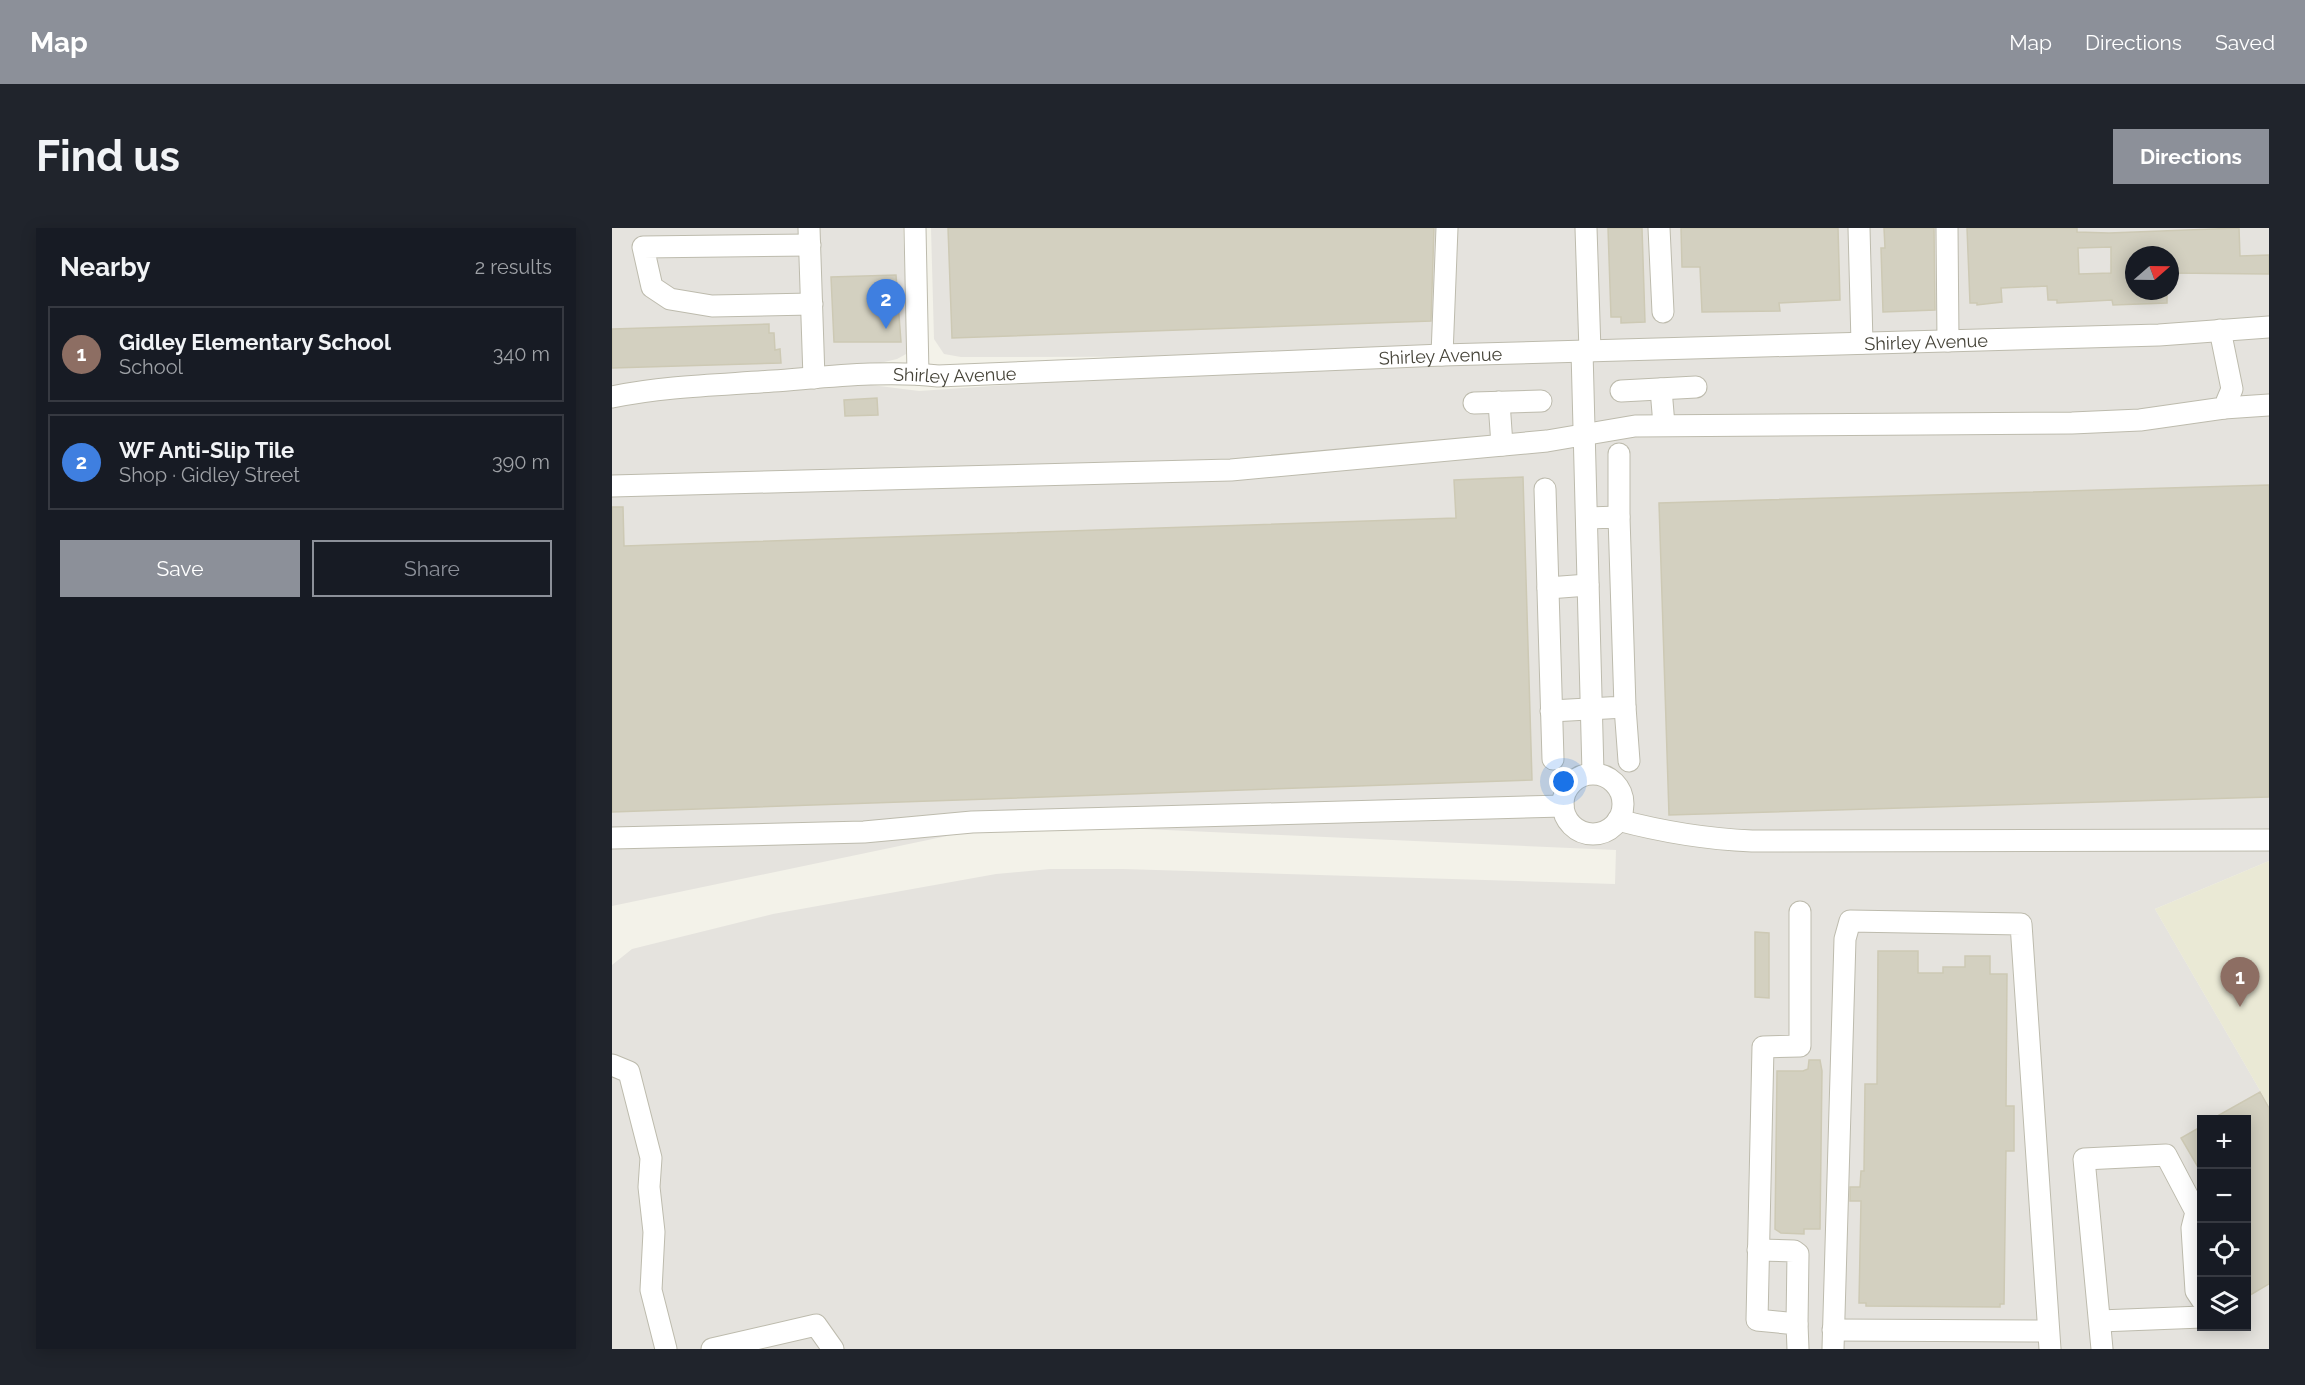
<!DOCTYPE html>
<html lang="en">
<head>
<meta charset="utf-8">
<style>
  body { margin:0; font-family:Raleway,sans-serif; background:#20242c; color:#f1f3f6 }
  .controls { position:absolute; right:18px; bottom:18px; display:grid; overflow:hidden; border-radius:0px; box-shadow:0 3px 15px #0003 }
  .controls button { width:54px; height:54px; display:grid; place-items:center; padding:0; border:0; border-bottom:2px solid #363941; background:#171b24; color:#f1f3f6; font:30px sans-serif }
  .compass { position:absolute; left:1513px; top:18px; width:54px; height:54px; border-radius:50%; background:#171b24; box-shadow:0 3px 15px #0003; rotate:70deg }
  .you { position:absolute; left:952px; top:554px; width:21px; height:21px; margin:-15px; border:4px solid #fff; border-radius:50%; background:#1a73e8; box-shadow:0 0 0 9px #1a73e833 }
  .badge { display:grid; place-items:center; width:39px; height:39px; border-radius:50%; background:#8c9099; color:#fff; font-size:20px; font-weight:700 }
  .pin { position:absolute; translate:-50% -50px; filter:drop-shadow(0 2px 3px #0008) }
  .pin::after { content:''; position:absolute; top:32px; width:21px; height:18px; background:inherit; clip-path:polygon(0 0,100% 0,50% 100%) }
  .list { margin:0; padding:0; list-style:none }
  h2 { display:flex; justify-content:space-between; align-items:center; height:78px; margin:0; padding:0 24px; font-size:26px }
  h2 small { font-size:20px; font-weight:400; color:#9ea1a6 }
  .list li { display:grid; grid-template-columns:39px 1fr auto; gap:18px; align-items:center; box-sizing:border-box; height:96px; margin:0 12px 12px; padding:0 12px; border:2px solid #363941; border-radius:0px }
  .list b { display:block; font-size:22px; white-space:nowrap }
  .list p { margin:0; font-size:20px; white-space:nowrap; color:#9ea1a6 }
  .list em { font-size:20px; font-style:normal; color:#9ea1a6 }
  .actions { display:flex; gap:12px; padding:18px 24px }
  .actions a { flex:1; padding:14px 0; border:2px solid #8c9099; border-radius:0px; text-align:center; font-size:21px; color:#8c9099 }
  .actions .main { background:#8c9099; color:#fff }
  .icon { flex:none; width:33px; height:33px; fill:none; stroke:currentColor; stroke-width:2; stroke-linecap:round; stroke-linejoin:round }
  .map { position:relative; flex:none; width:1657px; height:1121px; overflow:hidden; border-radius:0px }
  header { display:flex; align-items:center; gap:36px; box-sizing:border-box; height:84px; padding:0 30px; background:#8c9099; color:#fff }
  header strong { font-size:28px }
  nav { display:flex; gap:33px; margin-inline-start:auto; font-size:21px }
  .intro { display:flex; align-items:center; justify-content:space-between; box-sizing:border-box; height:144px; padding:0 36px }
  h1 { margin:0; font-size:42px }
  .button { padding:15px 27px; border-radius:0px; background:#8c9099; color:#fff; font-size:21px; font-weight:700 }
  main { display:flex; gap:36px; padding:0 36px }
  aside { flex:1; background:#171b24; border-radius:0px; box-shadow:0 3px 15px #0003 }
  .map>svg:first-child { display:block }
</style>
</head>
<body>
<header>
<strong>Map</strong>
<nav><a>Map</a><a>Directions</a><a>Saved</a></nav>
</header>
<div class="intro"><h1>Find us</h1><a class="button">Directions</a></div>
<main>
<aside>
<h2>Nearby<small>2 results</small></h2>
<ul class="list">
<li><span class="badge" style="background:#8d6e63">1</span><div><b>Gidley Elementary School</b><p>School</p></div><em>340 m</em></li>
<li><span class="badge" style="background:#3f7fe0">2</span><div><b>WF Anti-Slip Tile</b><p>Shop · Gidley Street</p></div><em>390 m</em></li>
</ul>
<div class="actions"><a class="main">Save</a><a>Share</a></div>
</aside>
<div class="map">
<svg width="1657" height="1121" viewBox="0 0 1657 1121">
  <rect width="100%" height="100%" fill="#f3f2e9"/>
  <path fill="#e5e3de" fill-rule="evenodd" d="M0 0H291L296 125 285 131 204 150 307 163 817 128 349 129 332 126 322 111 319 0H1657V633L1543 681 1657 878V1121H0V737L20 721 161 686 384 646 438 641H511L1003 656 1004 622 397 595 0 678ZM1522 27H1558V63H1522ZM1590 892H1634V1098H1590Z"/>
  <path fill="#eae9d5" d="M1657 633V878L1543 681Z"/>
  <path fill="#d3d0c0" stroke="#cdc9b4" stroke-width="1.5" fill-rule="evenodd" d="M336 0H822L819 93 340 110Z
    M996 0H1030L1033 94 1009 95V89H999Z
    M1069 0H1226L1228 72 1167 75 1168 83 1090 84 1088 39H1070Z
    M1272 0H1322L1323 82 1271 84 1269 20H1273Z
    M1355 0H1465V4L1497 5 1627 0 1628 28 1657 27V46L1558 45V27H1522V63H1555V75L1501 77 1500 72 1445 75V72H1436L1435 58 1389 60 1390 74 1365 77V75H1358ZM1499 19V45L1467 46 1466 20Z
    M284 47 289 114H222L219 49Z
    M157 96V105H162L163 122 168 121 169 135 0 140V101Z
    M265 170 266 187 233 188 232 172Z
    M911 249 920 552 0 584V279H11L12 318 844 290 842 252Z
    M1657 257V569L1057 587 1047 275Z
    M1143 704 1157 705V770L1143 769Z
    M1266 723H1306V745H1331V739H1353V728H1378V746H1395L1394 878H1402V923H1394L1392 1076H1388V1079L1254 1078V1075H1247L1249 973H1238V959H1248L1249 943H1252L1253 856H1265Z
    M1197 832H1208L1210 843 1208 1001H1192V1006L1169 1005 1163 1001 1165 843H1191L1196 841Z
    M1648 864 1657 880V1056L1635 1069V891H1600Z
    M1590 898V946L1569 910Z"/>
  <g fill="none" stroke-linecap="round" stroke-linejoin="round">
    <g stroke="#bdbbad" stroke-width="23">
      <g id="minor">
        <path d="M197 0 202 150"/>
        <path d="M303 0 306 146"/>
        <path d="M974 0 978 123"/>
        <path d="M1047 0 1051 84"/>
        <path d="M1247 0 1250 115"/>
        <path d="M1335 0 1336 113"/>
        <path d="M198 17 31 19 40 59 58 71 100 78 200 76"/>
        <path d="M970 123 981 545"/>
        <path d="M830 127 835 0"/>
        <path d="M1049 161 1052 197"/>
        <path d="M1009 163 1084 159"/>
        <path id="s1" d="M0 169C53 158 107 157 161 153 215 149 272 142 326 148L830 127 1547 107 1657 99"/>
        <path d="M887 174 890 217"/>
        <path d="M862 175 929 173"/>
        <path d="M1612 180 1657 177"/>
        <path d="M0 258 619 242 935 213 1023 198 1460 195 1528 192 1612 180 1620 161 1608 102"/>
        <path d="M933 261 941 531"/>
        <path d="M1007 289V226"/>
        <path d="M936 360 976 357"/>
        <path d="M1013 479 1017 533"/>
        <path d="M939 483 1013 479 1007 289 975 290"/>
        <circle cx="981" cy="576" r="30"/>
        <path d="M1006 592C1051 604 1094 611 1140 613L1657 612"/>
        <path d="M0 610 252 604 360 594 951 578"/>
        <path d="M0 837 17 844 39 930 37 959 42 1004 39 1062 54 1121"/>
        <path d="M1146 1022 1182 1023 1186 1026 1185 1096"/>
        <path d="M1488 1093 1590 1089"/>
        <path d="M1221 1102 1436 1103"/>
        <path d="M100 1121 204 1097 221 1121"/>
        <path d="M1186 1121 1185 1096 1145 1092 1151 819 1188 818V684"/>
        <path d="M1221 1121 1233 711 1238 693 1409 696 1438 1121"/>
        <path d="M1490 1121 1472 931 1554 927 1584 984 1580 1000 1584 1063 1590 1072"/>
      </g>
    </g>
    <use href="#minor" stroke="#fff" stroke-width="21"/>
  </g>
  <g text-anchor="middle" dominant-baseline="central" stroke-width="4.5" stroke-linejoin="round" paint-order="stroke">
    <g font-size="18" fill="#454338" stroke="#fff">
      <text stroke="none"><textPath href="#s1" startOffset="1316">Shirley Avenue</textPath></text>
      <text stroke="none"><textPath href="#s1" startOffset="830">Shirley Avenue</textPath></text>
      <text stroke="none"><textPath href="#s1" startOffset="344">Shirley Avenue</textPath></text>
    </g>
  </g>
</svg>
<div class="controls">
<button>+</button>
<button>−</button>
<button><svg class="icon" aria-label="locate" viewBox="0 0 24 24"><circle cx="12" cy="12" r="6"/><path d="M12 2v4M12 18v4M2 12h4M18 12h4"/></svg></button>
<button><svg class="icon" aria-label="layers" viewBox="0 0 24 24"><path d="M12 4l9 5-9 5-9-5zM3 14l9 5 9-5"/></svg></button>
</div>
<svg class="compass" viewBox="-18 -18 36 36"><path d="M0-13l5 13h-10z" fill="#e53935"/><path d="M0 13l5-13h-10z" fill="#9ea1a6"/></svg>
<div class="you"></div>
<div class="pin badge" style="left:1628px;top:779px;background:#8d6e63">1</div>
<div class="pin badge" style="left:274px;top:101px;background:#3f7fe0">2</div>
</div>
</main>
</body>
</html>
